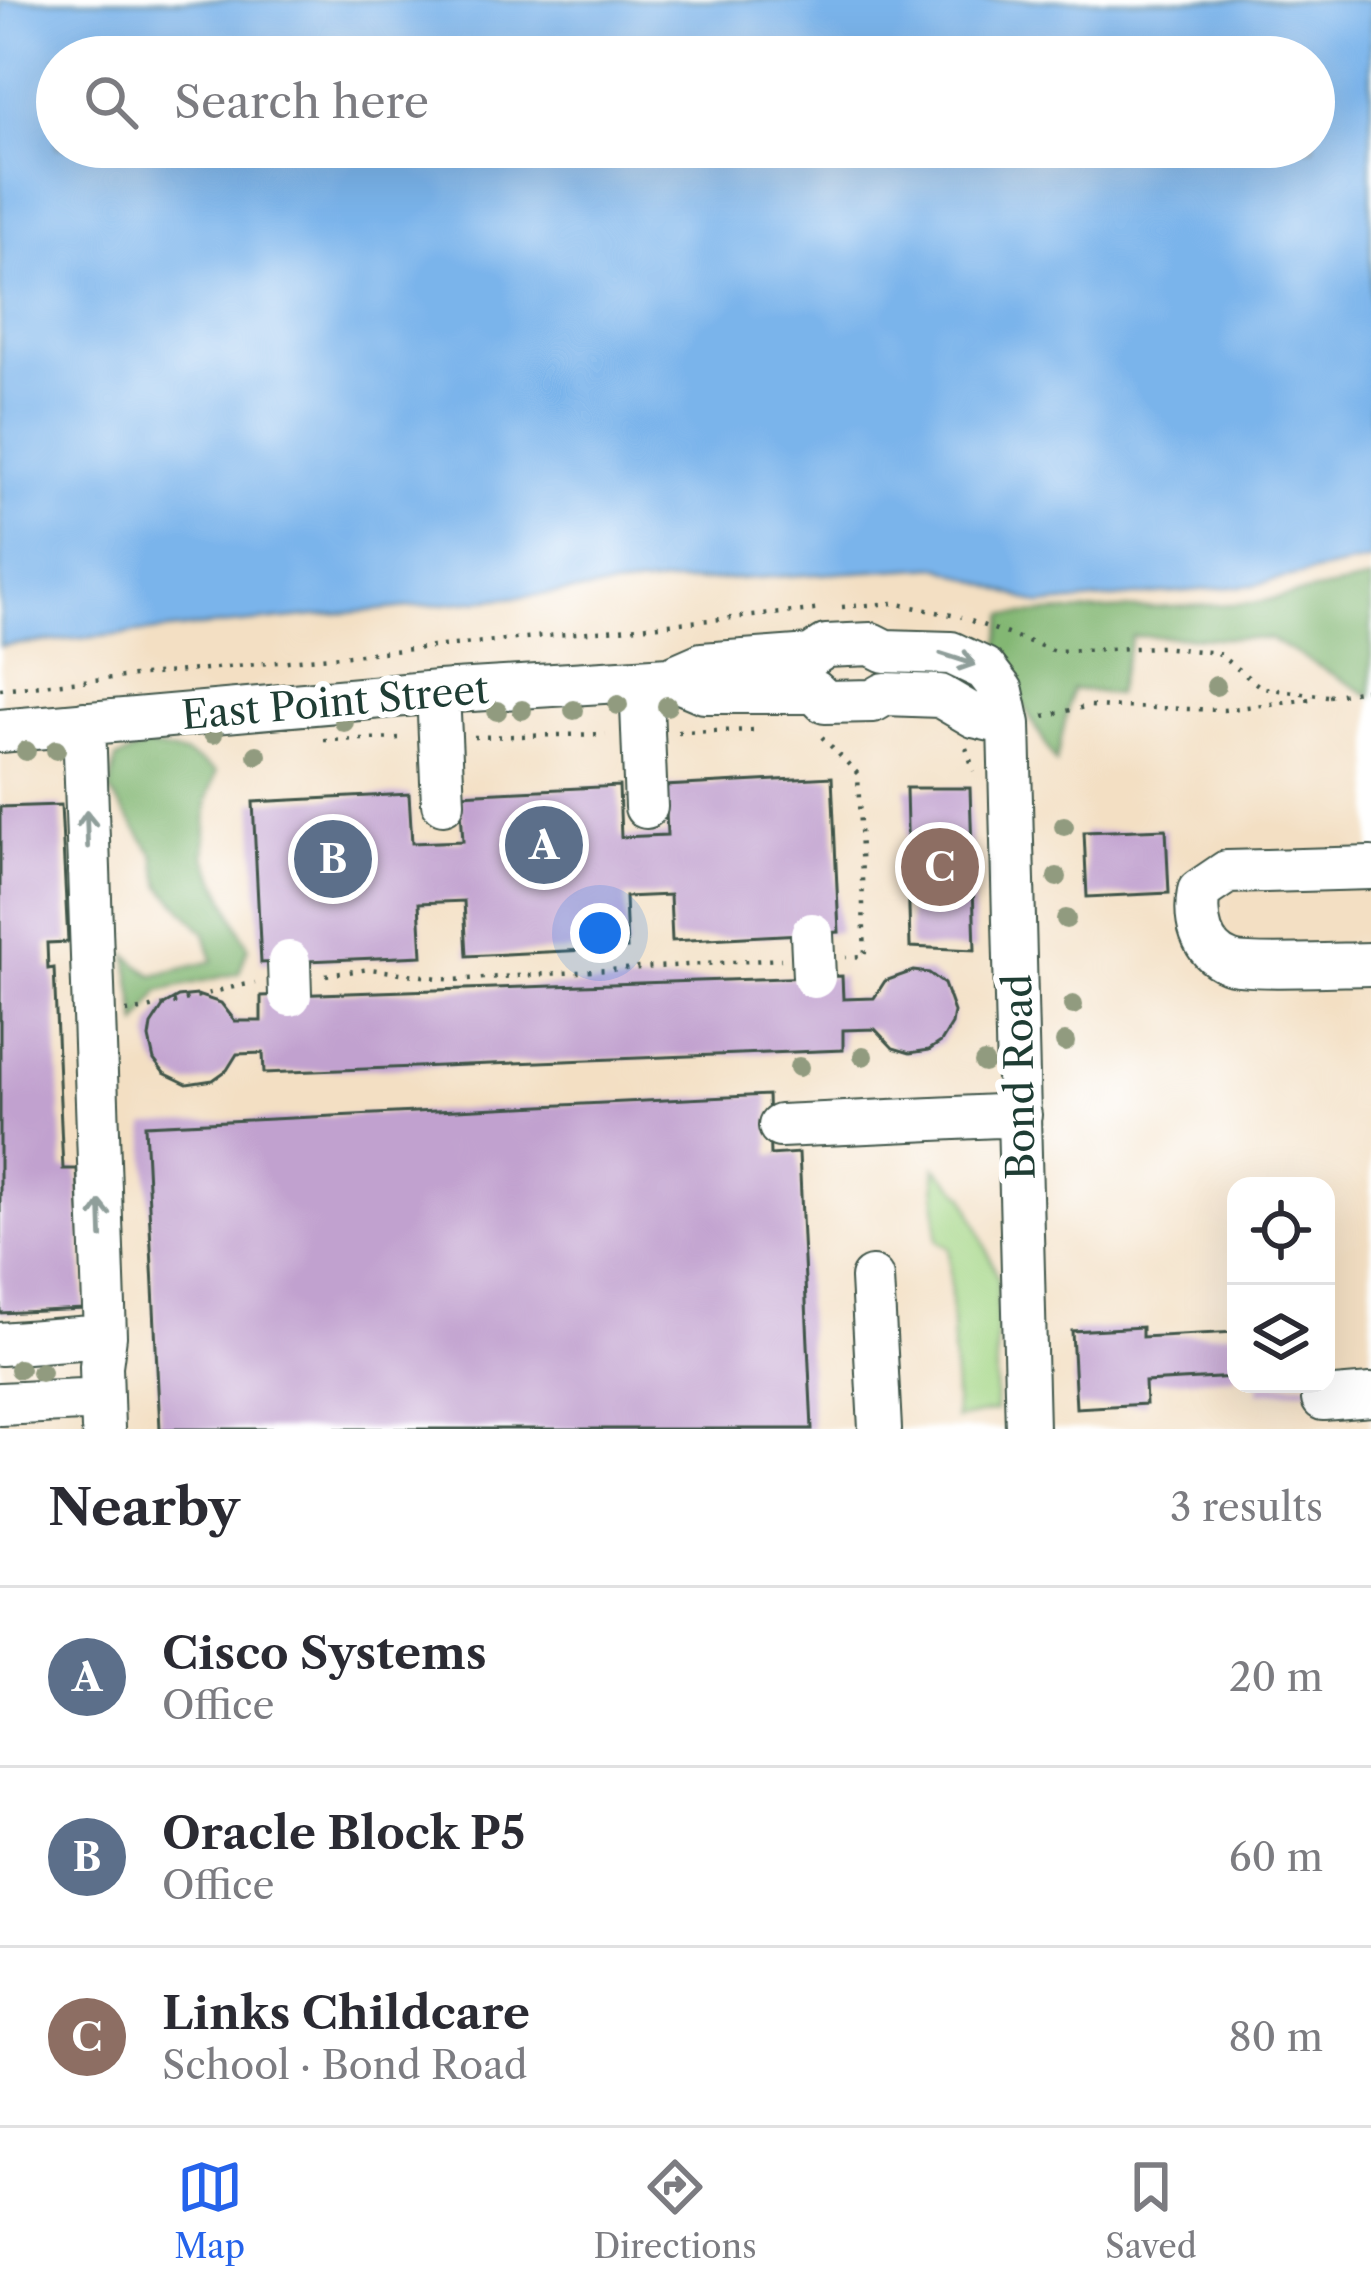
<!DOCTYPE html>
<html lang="en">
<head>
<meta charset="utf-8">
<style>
  body { margin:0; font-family:"Libre Caslon Text",serif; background:#f7f7f7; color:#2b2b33 }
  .controls { position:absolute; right:36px; bottom:36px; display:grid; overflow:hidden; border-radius:24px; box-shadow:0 12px 48px #0002 }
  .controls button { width:108px; height:108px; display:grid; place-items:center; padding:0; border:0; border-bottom:3px solid #e1e1e2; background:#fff; color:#2b2b33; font:60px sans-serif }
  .you { position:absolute; left:600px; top:933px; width:42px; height:42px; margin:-30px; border:9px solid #fff; border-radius:50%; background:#1a73e8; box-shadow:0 0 0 18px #1a73e833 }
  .badge { display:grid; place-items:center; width:78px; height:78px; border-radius:50%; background:#2563eb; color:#fff; font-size:39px; font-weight:700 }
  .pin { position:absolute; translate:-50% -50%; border:6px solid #fff; box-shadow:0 3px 12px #0006 }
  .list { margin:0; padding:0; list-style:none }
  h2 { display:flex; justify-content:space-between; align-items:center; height:156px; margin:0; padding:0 48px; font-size:51px }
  h2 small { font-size:39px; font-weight:400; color:#7c7c81 }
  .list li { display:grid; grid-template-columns:78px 1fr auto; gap:36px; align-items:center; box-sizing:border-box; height:180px; padding:0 48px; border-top:3px solid #e1e1e2 }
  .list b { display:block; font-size:45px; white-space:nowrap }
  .list p { margin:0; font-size:39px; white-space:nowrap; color:#7c7c81 }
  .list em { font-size:39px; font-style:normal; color:#7c7c81 }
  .icon { flex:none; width:66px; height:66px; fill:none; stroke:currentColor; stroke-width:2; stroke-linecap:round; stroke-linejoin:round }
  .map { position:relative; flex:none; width:1371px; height:1429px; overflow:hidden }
  .search { position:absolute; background:#fff; box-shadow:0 12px 48px #0002; left:36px; right:36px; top:36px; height:132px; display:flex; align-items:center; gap:30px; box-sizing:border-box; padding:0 42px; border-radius:66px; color:#7c7c81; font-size:45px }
  .sheet { height:696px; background:#fff }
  nav { display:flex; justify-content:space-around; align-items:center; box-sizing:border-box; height:168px; border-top:3px solid #e1e1e2; background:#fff; font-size:33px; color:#7c7c81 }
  nav a { display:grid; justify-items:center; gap:6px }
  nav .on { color:#2563eb }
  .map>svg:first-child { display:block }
</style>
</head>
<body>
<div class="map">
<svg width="1371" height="1429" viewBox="0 0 1371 1429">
  <rect width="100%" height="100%" fill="#fff"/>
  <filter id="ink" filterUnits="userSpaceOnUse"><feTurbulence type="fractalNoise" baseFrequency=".00833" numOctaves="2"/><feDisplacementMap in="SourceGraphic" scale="24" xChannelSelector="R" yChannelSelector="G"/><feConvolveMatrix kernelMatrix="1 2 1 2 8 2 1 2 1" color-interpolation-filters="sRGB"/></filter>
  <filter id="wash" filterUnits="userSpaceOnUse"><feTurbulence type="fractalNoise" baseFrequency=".004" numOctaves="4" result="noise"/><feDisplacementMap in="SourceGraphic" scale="48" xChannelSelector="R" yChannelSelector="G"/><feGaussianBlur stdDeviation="2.7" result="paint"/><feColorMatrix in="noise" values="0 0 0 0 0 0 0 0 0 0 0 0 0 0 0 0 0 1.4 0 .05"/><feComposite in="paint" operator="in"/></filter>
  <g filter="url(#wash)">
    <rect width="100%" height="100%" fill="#f3dfc3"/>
    <path fill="#a4d686" stroke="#628a5d" stroke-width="3" d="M935 1167 965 1196 998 1278 995 1411 956 1419 949 1248 937 1240Z"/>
    <path fill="#83b773" stroke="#517a54" stroke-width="3" d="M1371 580V696L1270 639 1132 636 1116 694 1072 689 1056 762 996 657 1005 615 1254 603Z
      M147 746 188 755 216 772 207 801 205 856 248 947 239 973 159 991 138 1024 127 955 153 976 213 961 205 933 161 886 154 855 110 791 116 759Z"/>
    <path fill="#7ab4eb" stroke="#4c7890" stroke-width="3" fill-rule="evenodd" d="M0 0H1371V560L1253 585 1041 605 939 567 653 584 0 646ZM57 57H1314V147H57Z"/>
    <g id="blocks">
      <path fill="#c1a1cf" d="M832 777 839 932 672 941 670 895 625 897 627 948 467 956 464 901 419 903 422 956 261 963 253 802 409 794 412 843 463 841 460 794 619 786 621 837 667 835 665 786Z
        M906 788H970L975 950 910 947Z
        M61 805 68 942 47 943 48 969 54 968 63 1169H77L84 1309 0 1313V807Z
        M1166 829 1169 893 1087 897 1084 832Z
        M913 971 929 973 944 984 954 1012 952 1024 941 1042 929 1050 910 1053 893 1048 875 1029 843 1030V1050L264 1073 263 1053 237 1054 227 1070 213 1080 187 1084 164 1073 154 1060 149 1038 151 1025 164 1005 178 997 197 995 221 1003 235 1021H261V996L842 976 843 999 874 998 885 981Z
        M768 1095 770 1155 799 1153 812 1429H160L145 1125Z
        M1142 1327V1337L1236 1332V1377L1145 1382 1146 1404 1076 1408 1072 1331Z
        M1326 1374H1331V1388L1258 1393V1384H1326Z"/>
    </g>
  </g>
  <g filter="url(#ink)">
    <use href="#blocks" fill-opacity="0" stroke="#3f5549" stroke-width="3"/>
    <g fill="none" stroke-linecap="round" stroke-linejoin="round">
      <g stroke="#3f5549" stroke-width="46">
        <path id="minor" d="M671 678 704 692H815L825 702 873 701 885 694 940 696 974 716 1009 724
          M641 680 646 807
          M438 692 443 803
          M84 723 105 1336 101 1366 103 1429
          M0 731 438 692 670 678 702 664 811 656 826 646 871 644 885 651 951 653 985 669 1002 691 1009 724 1027 1429
          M1371 868 1227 872 1199 891C1194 918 1200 951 1229 962 1246 969 1346 964 1371 964
          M780 1126 1020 1115
          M872 1278 880 1429
          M0 1344 105 1336
          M1323 1399 1371 1395
          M0 1404 102 1399"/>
      </g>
      <path stroke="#3f5549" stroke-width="4.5" stroke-dasharray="3 9" stroke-linecap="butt" d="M842 607 893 603 961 617
        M971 621 1055 651 1161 647 1217 653 1262 688 1327 696
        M0 689 824 609
        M1329 696 1371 689
        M1044 716 1089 706 1223 710 1318 698
        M678 732 756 730
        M474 737 606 734
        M822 737 858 774 865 956 846 957
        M324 740 403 738
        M966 748 974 771
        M326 975 370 969 453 980 781 959
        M126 1012C173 1007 209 990 255 983"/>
      <use href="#minor" stroke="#fff" stroke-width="42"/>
      <g stroke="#3f5549" stroke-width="46" stroke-linecap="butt">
        <path id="minor-bridge" d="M812 934 814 977
          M289 962 290 995"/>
      </g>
      <use href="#minor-bridge" stroke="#fff" stroke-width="42"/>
    </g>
    <g fill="#919b7f">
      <circle cx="1216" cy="686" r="10"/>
      <circle cx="618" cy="705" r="10"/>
      <circle cx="667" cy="706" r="10"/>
      <circle cx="522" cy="710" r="10"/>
      <circle cx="574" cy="710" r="10"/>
      <circle cx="497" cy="711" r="10"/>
      <circle cx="344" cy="722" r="10"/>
      <circle cx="213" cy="734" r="10"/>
      <circle cx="56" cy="750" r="10"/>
      <circle cx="26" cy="751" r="10"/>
      <circle cx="257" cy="755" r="10"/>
      <circle cx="1064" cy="826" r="10"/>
      <circle cx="1057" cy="877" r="10"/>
      <circle cx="1066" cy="919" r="10"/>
      <circle cx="1073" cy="1005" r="10"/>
      <circle cx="1065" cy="1042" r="10"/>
      <circle cx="863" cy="1056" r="10"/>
      <circle cx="984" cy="1063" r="10"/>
      <circle cx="799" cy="1067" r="10"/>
      <circle cx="19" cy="1369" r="10"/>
      <circle cx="41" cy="1372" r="10"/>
    </g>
    <defs><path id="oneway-shaft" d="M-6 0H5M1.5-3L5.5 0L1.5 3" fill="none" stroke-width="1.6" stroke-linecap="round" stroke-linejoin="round" transform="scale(3)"/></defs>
    <g stroke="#8f9e9a">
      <use href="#oneway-shaft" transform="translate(958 659) rotate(18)"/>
      <use href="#oneway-shaft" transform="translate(87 829) rotate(-92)"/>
      <use href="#oneway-shaft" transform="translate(101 1219) rotate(-92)"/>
    </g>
  </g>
  <g text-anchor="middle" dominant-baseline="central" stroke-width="12" stroke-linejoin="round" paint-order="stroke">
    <g font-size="39" fill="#1f3d34" stroke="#fff">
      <text transform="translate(335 702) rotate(-5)">East Point Street</text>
      <text transform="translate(1019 1077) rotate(-91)">Bond Road</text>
    </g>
  </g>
</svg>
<div class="controls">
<button><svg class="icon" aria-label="locate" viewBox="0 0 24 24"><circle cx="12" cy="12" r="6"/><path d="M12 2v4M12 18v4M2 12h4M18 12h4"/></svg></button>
<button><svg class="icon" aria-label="layers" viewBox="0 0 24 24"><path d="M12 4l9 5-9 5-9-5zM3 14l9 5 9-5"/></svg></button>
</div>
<div class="you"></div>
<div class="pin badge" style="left:544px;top:845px;background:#5c6f8a">A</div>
<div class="pin badge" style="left:333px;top:859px;background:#5c6f8a">B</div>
<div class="pin badge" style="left:940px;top:867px;background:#8d6e63">C</div>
<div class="search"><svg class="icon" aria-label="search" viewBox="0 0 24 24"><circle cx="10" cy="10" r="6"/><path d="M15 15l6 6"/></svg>Search here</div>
</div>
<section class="sheet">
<h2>Nearby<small>3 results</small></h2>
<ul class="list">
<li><span class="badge" style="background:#5c6f8a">A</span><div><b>Cisco Systems</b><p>Office</p></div><em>20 m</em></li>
<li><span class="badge" style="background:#5c6f8a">B</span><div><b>Oracle Block P5</b><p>Office</p></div><em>60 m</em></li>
<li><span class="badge" style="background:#8d6e63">C</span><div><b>Links Childcare</b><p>School · Bond Road</p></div><em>80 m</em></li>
</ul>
</section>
<nav>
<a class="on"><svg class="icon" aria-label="map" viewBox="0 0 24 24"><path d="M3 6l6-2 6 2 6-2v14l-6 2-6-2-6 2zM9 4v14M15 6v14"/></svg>Map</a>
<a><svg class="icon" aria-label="directions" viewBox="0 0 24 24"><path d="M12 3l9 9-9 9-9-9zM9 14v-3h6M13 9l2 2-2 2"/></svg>Directions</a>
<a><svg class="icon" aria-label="saved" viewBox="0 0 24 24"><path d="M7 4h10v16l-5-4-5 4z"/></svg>Saved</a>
</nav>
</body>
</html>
